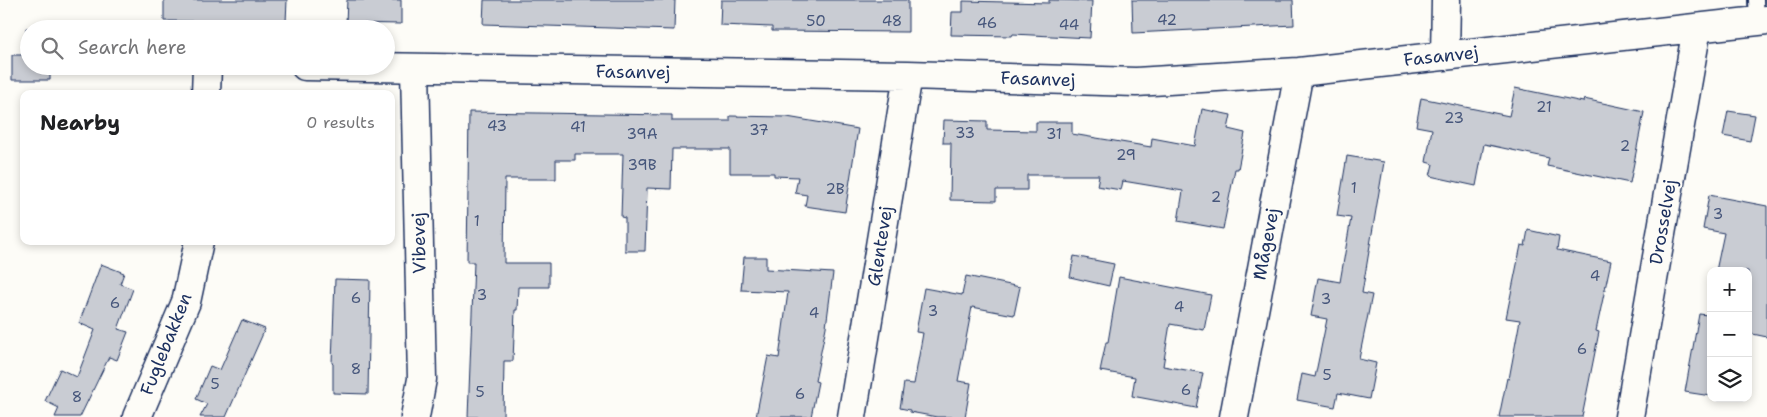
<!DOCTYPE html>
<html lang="en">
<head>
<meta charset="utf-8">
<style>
  body { margin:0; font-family:"Shantell Sans",sans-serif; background:#f6f6f6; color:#202124 }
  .controls { position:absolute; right:15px; bottom:15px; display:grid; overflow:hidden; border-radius:10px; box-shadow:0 2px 8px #0003 }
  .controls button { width:45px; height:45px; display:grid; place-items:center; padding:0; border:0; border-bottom:1px solid #e0e0e0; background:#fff; color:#202124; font:25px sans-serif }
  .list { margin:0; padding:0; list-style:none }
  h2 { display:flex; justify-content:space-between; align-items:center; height:65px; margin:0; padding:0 20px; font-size:21px }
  h2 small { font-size:16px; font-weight:400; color:#757577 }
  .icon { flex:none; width:28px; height:28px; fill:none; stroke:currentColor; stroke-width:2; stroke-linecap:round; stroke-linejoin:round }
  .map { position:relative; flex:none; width:1767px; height:417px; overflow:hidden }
  .search { position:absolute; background:#fff; box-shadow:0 2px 8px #0003; left:20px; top:20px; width:375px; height:55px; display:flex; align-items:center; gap:12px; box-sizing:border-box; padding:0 18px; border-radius:28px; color:#757577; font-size:19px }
  .panel { position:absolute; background:#fff; box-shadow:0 2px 8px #0003; left:20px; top:90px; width:375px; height:155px; border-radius:10px }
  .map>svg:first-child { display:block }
</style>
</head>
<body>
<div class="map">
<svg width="1767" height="417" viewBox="0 0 1767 417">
  <rect width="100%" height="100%" fill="#fdfcf7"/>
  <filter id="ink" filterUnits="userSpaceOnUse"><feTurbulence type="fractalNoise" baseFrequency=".02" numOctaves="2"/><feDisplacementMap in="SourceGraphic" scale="10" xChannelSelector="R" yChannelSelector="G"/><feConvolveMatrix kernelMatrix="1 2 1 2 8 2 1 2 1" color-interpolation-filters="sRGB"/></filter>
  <g filter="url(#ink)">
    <path fill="#c9ccd3" stroke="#1b2f5e" d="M164 0H287L286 22 164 21Z
      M347 0H401V24L346 23Z
      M484 0H675L674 30 483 24Z
      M721 0H908V32L772 31V27L720 25Z
      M1049 0 1092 1 1090 38 1013 34 1012 36 951 35 952 12H963V1L1049 3Z
      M1132 0H1293L1294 25 1133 33Z
      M26 28H50L29 29V66H50V80H12V55H26Z
      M1515 88 1583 102 1584 99 1644 112 1630 183 1547 166 1549 158 1484 144 1476 186 1430 176 1433 164 1426 162 1432 129 1416 126 1421 98 1509 116Z
      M1202 109 1231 115 1228 129 1245 133 1238 169H1235L1223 229 1178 221 1183 191 1123 181 1121 190 1097 186 1099 175H1027V190H996V201L950 200 951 143H943L944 120 987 121V130L1036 131V122H1072V134L1151 147 1152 138 1195 146Z
      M1728 111 1755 115 1750 141 1723 136Z
      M469 112 672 115V121H730V116L787 117 858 129 845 212 805 206 807 195 795 193 798 177 774 176V173H730V149H672L671 189 647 188 645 251H625V218L621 217 623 154H575V160H556V179H505L504 263H549V287H518L517 310H515L513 361H504L503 417H468L474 262H467Z
      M1347 156 1384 162 1362 293 1372 295 1359 359 1376 363 1369 399 1338 393 1335 407 1297 400 1302 374 1315 377 1327 319 1311 316 1318 278 1340 282 1351 218 1337 216Z
      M1709 195 1767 206V337L1748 333V271H1716L1724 233 1703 229Z
      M1528 230 1559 237 1557 250 1611 261 1596 331 1599 332 1582 417H1499L1507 378 1509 379 1520 320 1506 318 1521 245 1525 246Z
      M1074 256 1114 264 1109 286 1070 277Z
      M744 257H766V269L833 273 826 327 815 381 818 382 811 417H756L768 356 779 358 788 292 741 290Z
      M101 264 124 273 120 284 133 289 118 329 128 332 117 360 109 357 80 417H55L59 408 45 401 60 369 77 377 95 330 79 323Z
      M966 276 1020 287 1014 315 972 307 958 381 971 383 965 417H937L910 412V410L900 408 904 383 914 384 923 333 916 332 924 288 962 295Z
      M1119 277 1211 295 1204 330 1170 324 1163 366 1203 373 1196 408 1132 396 1135 377 1100 371 1106 342H1108Z
      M335 279 370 280 368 394 333 393V364L332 363Z
      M1711 300V396L1685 392 1699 314 1708 315Z
      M242 320 265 329 226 417H200L207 404 196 399 210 366 220 370Z"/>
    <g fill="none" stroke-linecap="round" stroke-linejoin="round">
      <g stroke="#1b2f5e" stroke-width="18">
        <path id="service" d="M1756 0 1757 21"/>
      </g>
      <g stroke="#1b2f5e" stroke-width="31">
        <path id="minor" d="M1445 56 1446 0
          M305 66 908 75 1136 82 1299 72 1767 20
          M415 69 422 379 415 417
          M206 94 207 66
          M137 417 186 302 199 241
          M852 417 908 75
          M1234 417 1299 72
          M1629 417 1697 28"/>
      </g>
      <use href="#service" stroke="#fdfcf7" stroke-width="14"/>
      <use href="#minor" stroke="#fdfcf7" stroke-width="28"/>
    </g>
  </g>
  <g text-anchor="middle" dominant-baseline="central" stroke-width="4" stroke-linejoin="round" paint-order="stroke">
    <g font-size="15" fill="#46567b">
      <text x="1167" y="20">42</text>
      <text x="816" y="21">50</text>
      <text x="892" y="21">48</text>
      <text x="987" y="23">46</text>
      <text x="1069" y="25">44</text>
      <text x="1544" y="107">21</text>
      <text x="1454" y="118">23</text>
      <text x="497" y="126">43</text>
      <text x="578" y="127">41</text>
      <text x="759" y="130">37</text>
      <text x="965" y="133">33</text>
      <text x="642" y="134">39A</text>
      <text x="1054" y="134">31</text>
      <text x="1625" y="146">2</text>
      <text x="1126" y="155">29</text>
      <text x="642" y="165">39B</text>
      <text x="1354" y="188">1</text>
      <text x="835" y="189">2B</text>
      <text x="1216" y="197">2</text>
      <text x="1718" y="214">3</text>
      <text x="477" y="221">1</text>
      <text x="1595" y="276">4</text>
      <text x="482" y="295">3</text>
      <text x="356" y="298">6</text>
      <text x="1326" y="299">3</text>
      <text x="115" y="303">6</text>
      <text x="1179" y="307">4</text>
      <text x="933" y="311">3</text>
      <text x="814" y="313">4</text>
      <text x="1582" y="349">6</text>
      <text x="356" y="369">8</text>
      <text x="1327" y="375">5</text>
      <text x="215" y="384">5</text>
      <text x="1186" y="390">6</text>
      <text x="480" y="392">5</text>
      <text x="800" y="394">6</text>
      <text x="77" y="397">8</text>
    </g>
    <g font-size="18" fill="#1b2f5e" stroke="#fdfcf7">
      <text transform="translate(1441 56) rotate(-6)">Fasanvej</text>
      <text transform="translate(633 72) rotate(1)">Fasanvej</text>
      <text transform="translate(1038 79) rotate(2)">Fasanvej</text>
      <text transform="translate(1663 222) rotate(-80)">Drosselvej</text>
      <text transform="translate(419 243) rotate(-91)">Vibevej</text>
      <text transform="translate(1266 244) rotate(-79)">Mågevej</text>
      <text transform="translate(880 246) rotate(-81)">Glentevej</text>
      <text transform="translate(166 344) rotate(-68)">Fuglebakken</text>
    </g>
  </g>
</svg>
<div class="controls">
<button>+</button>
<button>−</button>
<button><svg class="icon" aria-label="layers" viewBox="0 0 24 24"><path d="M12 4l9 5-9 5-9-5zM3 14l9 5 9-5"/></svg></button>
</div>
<div class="search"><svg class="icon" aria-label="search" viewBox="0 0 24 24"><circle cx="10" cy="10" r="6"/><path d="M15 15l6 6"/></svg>Search here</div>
<section class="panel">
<h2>Nearby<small>0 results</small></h2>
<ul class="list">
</ul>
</section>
</div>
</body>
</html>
